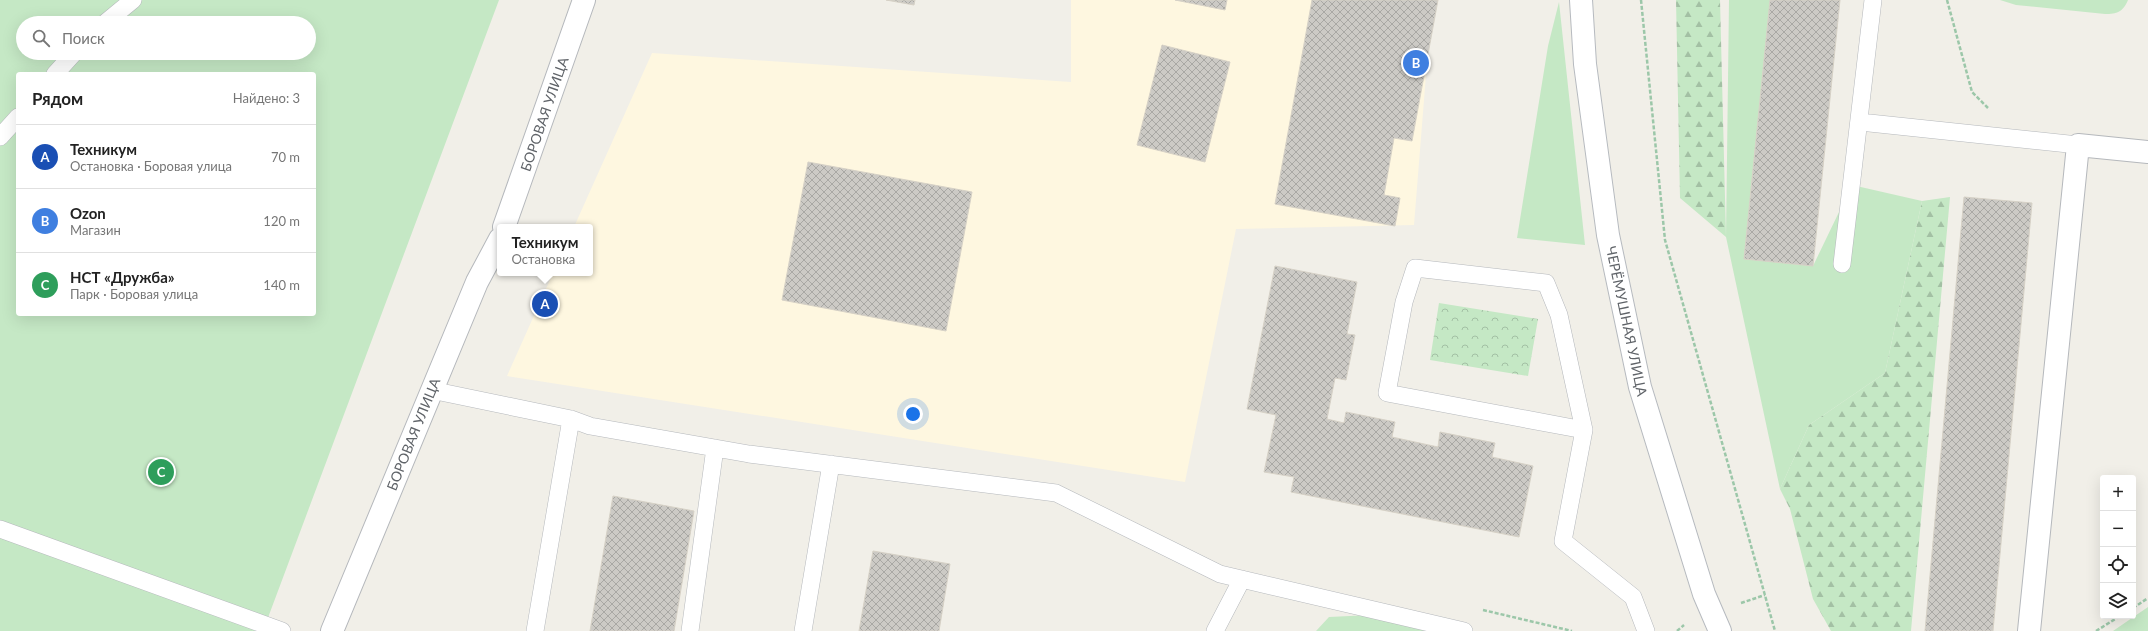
<!DOCTYPE html>
<html lang="ru">
<head>
<meta charset="utf-8">
<style>
  body { margin:0; font-family:Lato,sans-serif; background:#f2f2f2; color:#222 }
  .controls { position:absolute; right:12px; bottom:12px; display:grid; overflow:hidden; border-radius:4px; box-shadow:0 4px 16px #0002 }
  .controls button { width:36px; height:36px; display:grid; place-items:center; padding:0; border:0; border-bottom:1px solid #e0e0e0; background:#fff; color:#222; font:20px sans-serif }
  .you { position:absolute; left:913px; top:414px; width:14px; height:14px; margin:-10px; border:3px solid #fff; border-radius:50%; background:#1a73e8; box-shadow:0 0 0 6px #1a73e833 }
  .badge { display:grid; place-items:center; width:26px; height:26px; border-radius:50%; background:#111827; color:#fff; font-size:13px; font-weight:700 }
  .pin { position:absolute; translate:-50% -50%; border:2px solid #fff; box-shadow:0 1px 4px #0006 }
  .popup { position:absolute; left:497px; top:224px; width:96px; height:52px; box-sizing:border-box; display:grid; place-content:center; border-radius:4px; background:#fff; filter:drop-shadow(0 1px 3px #0005); font-size:13px; white-space:nowrap; color:#767676 }
  .popup b { font-size:15px; color:#222 }
  .popup::after { content:''; position:absolute; left:50%; top:100%; margin-left:-8px; border:8px solid transparent; border-top-color:#fff }
  .list { margin:0; padding:0; list-style:none }
  h2 { display:flex; justify-content:space-between; align-items:center; height:52px; margin:0; padding:0 16px; font-size:17px }
  h2 small { font-size:13px; font-weight:400; color:#767676 }
  .list li { display:grid; grid-template-columns:26px 1fr auto; gap:12px; align-items:center; box-sizing:border-box; height:64px; padding:0 16px; border-top:1px solid #e0e0e0 }
  .list b { display:block; font-size:15px; white-space:nowrap }
  .list p { margin:0; font-size:13px; white-space:nowrap; color:#767676 }
  .list em { font-size:13px; font-style:normal; color:#767676 }
  .icon { flex:none; width:22px; height:22px; fill:none; stroke:currentColor; stroke-width:2; stroke-linecap:round; stroke-linejoin:round }
  .map { position:relative; flex:none; width:2148px; height:631px; overflow:hidden }
  .search { position:absolute; background:#fff; box-shadow:0 4px 16px #0002; left:16px; top:16px; width:300px; height:44px; display:flex; align-items:center; gap:10px; box-sizing:border-box; padding:0 14px; border-radius:22px; color:#767676; font-size:15px }
  .panel { position:absolute; background:#fff; box-shadow:0 4px 16px #0002; left:16px; top:72px; width:300px; height:244px; border-radius:4px }
  .map>svg:first-child { display:block }
</style>
</head>
<body>
<div class="map">
<svg width="2148" height="631" viewBox="0 0 2148 631">
  <defs>
    <pattern id="forest-firs" width="22" height="20" patternUnits="userSpaceOnUse"><rect width="22" height="20" fill="#c5e8c5"/><path d="M5 1l3.5 6h-7zM16 11l3.5 6h-7z" fill="#a3c0a4"/></pattern>
    <pattern id="park-crowns" width="20" height="18" patternUnits="userSpaceOnUse"><rect width="20" height="18" fill="#c5e8c5"/><path d="M2 6a3 3 0 1 1 6 0M12 15a3 3 0 1 1 6 0" fill="none" stroke="#a3c0a4"/></pattern>
    <pattern id="building-cross-hatch" width="8" height="8" patternUnits="userSpaceOnUse"><rect width="8" height="8" fill="#cccac5"/><path d="M0 0l8 8M0 8l8-8" fill="none" stroke="#a9a8a4"/></pattern>
  </defs>
  <rect width="100%" height="100%" fill="#f1efe8"/>
  <path fill="#fef7e0" d="M1071 0H1432L1414 225 1236 229 1185 482 507 376 553 273H590V227H574L652 53 1071 82Z"/>
  <path fill="#c5e8c5" fill-rule="evenodd" d="M0 0H499L263 631H0ZM23 23H309V53H23ZM18 74H314V314H18Z
    M1729 0H1770L1744 259 1813 266 1852 185 1922 201 1885 373 1809 425 1780 489 1726 237Z
    M2000 0H2128C2123 12 2117 14 2105 14L2016 5Z
    M1559 2 1585 245 1517 238 1548 46Z
    M2148 607V631H2113Z
    M1371 615 1445 631H1316L1329 617Z"/>
  <path fill="url(#forest-firs)" d="M1676 0H1720L1726 237 1680 198Z
    M1950 197 1911 631H1831L1813 599 1790 509 1780 489 1809 425 1885 373 1922 201Z"/>
  <path fill="url(#park-crowns)" d="M1439 303 1538 319 1528 376 1430 360Z"/>
  <path fill="url(#building-cross-hatch)" stroke="#d6d1c6" d="M886 0H915L914 5Z
    M1175 0H1227L1225 10Z
    M1312 0H1438L1412 141 1394 138 1384 195 1400 198 1395 226 1275 204Z
    M1770 0H1840L1813 266 1744 259Z
    M1162 45 1230 62 1205 162 1137 145Z
    M808 162 972 192 946 331 782 300Z
    M1964 197 2032 203 1993 631H1925Z
    M1275 266 1357 282 1347 334 1355 335 1346 380 1335 378 1327 419 1344 423 1346 412 1395 422 1392 437 1438 447 1440 432 1495 443 1492 457 1533 466 1519 537 1291 492 1294 477 1264 472 1276 415 1247 409Z
    M613 496 694 511 674 631H590Z
    M873 551 950 564 939 631H859Z"/>
  <g fill="none" stroke-linecap="round" stroke-linejoin="round">
    <g stroke="#b5b8bc" stroke-width="18">
      <path id="lane" d="M105 23 133 0
        M55 74 74 53
        M1860 122 2078 145
        M0 137 18 117
        M1842 264 1873 0
        M431 390 571 419 590 426 749 454 1056 493 1220 574 1464 631
        M1584 430 1559 315 1546 283 1415 268 1404 302 1387 393 1584 430 1563 541 1633 597 1646 631
        M0 529 282 631
        M535 631 571 419
        M690 631 715 448
        M803 631 831 464
        M1215 631 1242 579"/>
    </g>
    <g stroke="#b5b8bc" stroke-width="24">
      <path id="street" d="M504 227 584 0
        M332 631 477 282 500 239
        M2029 631 2078 145 2148 152"/>
    </g>
    <g stroke="#b6babf" stroke-width="24">
      <path id="secondary" d="M1581 0 1585 64 1608 235 1640 387 1704 594 1720 631"/>
    </g>
    <path stroke="#9cc7a9" stroke-width="2.5" stroke-dasharray="4 2" stroke-linecap="butt" d="M1641 0 1665 240 1775 631
      M1947 0 1972 92 1988 108
      M1741 603 1765 595
      M2133 608 2148 598
      M1483 610 1572 631
      M1677 631 1684 625
      M2096 631 2120 616"/>
    <use href="#lane" stroke="#fff" stroke-width="17"/>
    <use href="#street" stroke="#fff" stroke-width="22"/>
    <use href="#secondary" stroke="#fff" stroke-width="22"/>
  </g>
  <g text-anchor="middle" dominant-baseline="central" stroke-width="3" stroke-linejoin="round" paint-order="stroke">
    <g font-size="14" fill="#5f6368" stroke="#fff">
      <text transform="translate(544 114) rotate(-71)">БОРОВАЯ УЛИЦА</text>
      <text transform="translate(1627 321) rotate(78)">ЧЕРЁМУШНАЯ УЛИЦА</text>
      <text transform="translate(413 434) rotate(-68)">БОРОВАЯ УЛИЦА</text>
    </g>
  </g>
</svg>
<div class="controls">
<button>+</button>
<button>−</button>
<button><svg class="icon" aria-label="locate" viewBox="0 0 24 24"><circle cx="12" cy="12" r="6"/><path d="M12 2v4M12 18v4M2 12h4M18 12h4"/></svg></button>
<button><svg class="icon" aria-label="layers" viewBox="0 0 24 24"><path d="M12 4l9 5-9 5-9-5zM3 14l9 5 9-5"/></svg></button>
</div>
<div class="you"></div>
<div class="pin badge" style="left:545px;top:304px;background:#1a4fb4">A</div>
<div class="popup"><b>Техникум</b>Остановка</div>
<div class="pin badge" style="left:1416px;top:63px;background:#3f7fe0">B</div>
<div class="pin badge" style="left:161px;top:472px;background:#2e9e5b">C</div>
<div class="search"><svg class="icon" aria-label="search" viewBox="0 0 24 24"><circle cx="10" cy="10" r="6"/><path d="M15 15l6 6"/></svg>Поиск</div>
<section class="panel">
<h2>Рядом<small>Найдено: 3</small></h2>
<ul class="list">
<li><span class="badge" style="background:#1a4fb4">A</span><div><b>Техникум</b><p>Остановка · Боровая улица</p></div><em>70 m</em></li>
<li><span class="badge" style="background:#3f7fe0">B</span><div><b>Ozon</b><p>Магазин</p></div><em>120 m</em></li>
<li><span class="badge" style="background:#2e9e5b">C</span><div><b>НСТ «Дружба»</b><p>Парк · Боровая улица</p></div><em>140 m</em></li>
</ul>
</section>
</div>
</body>
</html>
